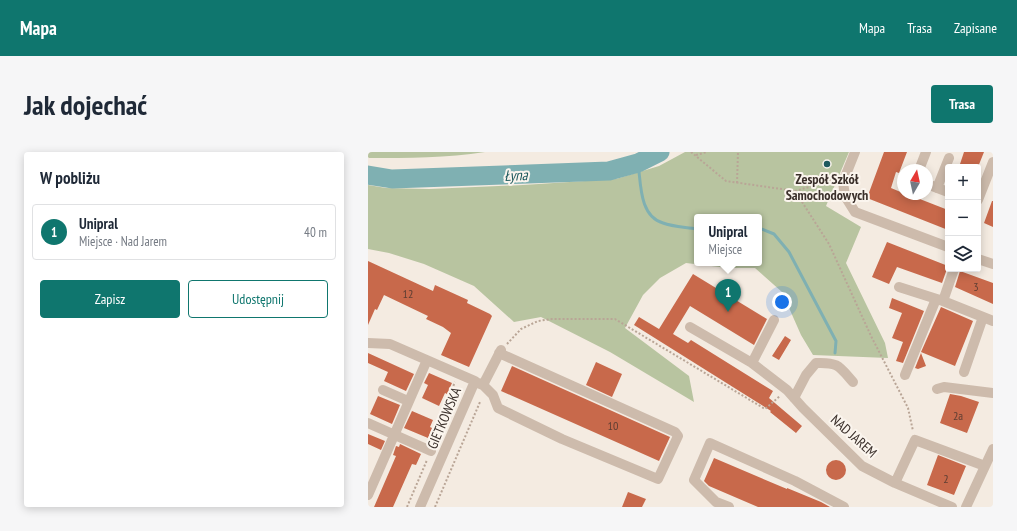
<!DOCTYPE html>
<html lang="pl">
<head>
<meta charset="utf-8">
<style>
  body { margin:0; font-family:"PT Sans Narrow",sans-serif; background:#f6f6f7; color:#1f2937 }
  .controls { position:absolute; right:12px; top:12px; display:grid; overflow:hidden; border-radius:4px; box-shadow:0 2px 10px #0003 }
  .controls button { width:36px; height:36px; display:grid; place-items:center; padding:0; border:0; border-bottom:1px solid #e0e1e3; background:#fff; color:#1f2937; font:20px sans-serif }
  .compass { position:absolute; left:529px; top:12px; width:36px; height:36px; border-radius:50%; background:#fff; box-shadow:0 2px 10px #0003; rotate:9deg }
  .you { position:absolute; left:414px; top:150px; width:14px; height:14px; margin:-10px; border:3px solid #fff; border-radius:50%; background:#1a73e8; box-shadow:0 0 0 6px #1a73e833 }
  .badge { display:grid; place-items:center; width:26px; height:26px; border-radius:50%; background:#0f766e; color:#fff; font-size:13px; font-weight:700 }
  .pin { position:absolute; translate:-50% -33px; filter:drop-shadow(0 1px 2px #0008) }
  .pin::after { content:''; position:absolute; top:21px; width:14px; height:12px; background:inherit; clip-path:polygon(0 0,100% 0,50% 100%) }
  .popup { position:absolute; left:326px; top:62px; width:68px; height:52px; box-sizing:border-box; display:grid; place-content:center; border-radius:4px; background:#fff; filter:drop-shadow(0 1px 3px #0005); font-size:13px; white-space:nowrap; color:#747a83 }
  .popup b { font-size:15px; color:#1f2937 }
  .popup::after { content:''; position:absolute; left:50%; top:100%; margin-left:-8px; border:8px solid transparent; border-top-color:#fff }
  .list { margin:0; padding:0; list-style:none }
  h2 { display:flex; justify-content:space-between; align-items:center; height:52px; margin:0; padding:0 16px; font-size:17px }
  h2 small { font-size:13px; font-weight:400; color:#747a83 }
  .list li { display:grid; grid-template-columns:26px 1fr auto; gap:12px; align-items:center; box-sizing:border-box; height:56px; margin:0 8px 8px; padding:0 8px; border:1px solid #e0e1e3; border-radius:4px }
  .list b { display:block; font-size:15px; white-space:nowrap }
  .list p { margin:0; font-size:13px; white-space:nowrap; color:#747a83 }
  .list em { font-size:13px; font-style:normal; color:#747a83 }
  .actions { display:flex; gap:8px; padding:12px 16px }
  .actions a { flex:1; padding:9px 0; border:1px solid #0f766e; border-radius:4px; text-align:center; font-size:14px; color:#0f766e }
  .actions .main { background:#0f766e; color:#fff }
  .icon { flex:none; width:22px; height:22px; fill:none; stroke:currentColor; stroke-width:2; stroke-linecap:round; stroke-linejoin:round }
  .map { position:relative; flex:none; width:625px; height:355px; overflow:hidden; border-radius:4px }
  header { display:flex; align-items:center; gap:24px; box-sizing:border-box; height:56px; padding:0 20px; background:#0f766e; color:#fff }
  header strong { font-size:19px }
  nav { display:flex; gap:22px; margin-inline-start:auto; font-size:14px }
  .intro { display:flex; align-items:center; justify-content:space-between; box-sizing:border-box; height:96px; padding:0 24px }
  h1 { margin:0; font-size:28px }
  .button { padding:10px 18px; border-radius:4px; background:#0f766e; color:#fff; font-size:14px; font-weight:700 }
  main { display:flex; gap:24px; padding:0 24px }
  aside { flex:1; background:#fff; border-radius:4px; box-shadow:0 2px 10px #0003 }
  .map>svg:first-child { display:block }
</style>
</head>
<body>
<header>
<strong>Mapa</strong>
<nav><a>Mapa</a><a>Trasa</a><a>Zapisane</a></nav>
</header>
<div class="intro"><h1>Jak dojechać</h1><a class="button">Trasa</a></div>
<main>
<aside>
<h2>W pobliżu<small></small></h2>
<ul class="list">
<li><span class="badge">1</span><div><b>Unipral</b><p>Miejsce · Nad Jarem</p></div><em>40 m</em></li>
</ul>
<div class="actions"><a class="main">Zapisz</a><a>Udostępnij</a></div>
</aside>
<div class="map">
<svg width="625" height="355" viewBox="0 0 625 355">
  <rect width="100%" height="100%" fill="#f4ebe1"/>
  <path fill="#b8c4a0" fill-rule="evenodd" d="M0 0H117C79 6 40 6 1 6L0 5Z
    M317 0H481L458 54 493 75 478 111 517 191 520 206 445 203 433 183 414 140 387 116H360L318 111 292 126 275 143 257 176 321 224 326 250 242 200 173 165 146 170 106 134 56 112 21 101 0 97V33L18 36 61 37 155 33 248 27 291 14ZM329 65H391V111H329Z"/>
  <g fill="none" stroke-linecap="round" stroke-linejoin="round">
    <path stroke="#7fb0b2" stroke-width="3" d="M270 11C273 31 271 64 295 71 305 75 318 75 329 77
      M391 76 406 82 421 100 468 189 467 201"/>
    <path stroke="#7fb0b2" stroke-width="19" d="M0 23 24 27 241 19 270 11 292 0"/>
  </g>
  <path fill="#c8694b" d="M516 0H539L531 21 528 20 523 36 535 41V42H539L580 58V78L499 46Z
    M596 0H616L610 15H591Z
    M624 49H625V75L616 71Z
    M519 90 580 114 574 131 529 115 521 132 504 125Z
    M0 109 65 139 67 133 100 148 99 151 122 162 124 164 101 215 73 203 83 181 75 175 58 167 60 164 16 143 9 158 7 157 0 173Z
    M592 119 625 131V152L587 135Z
    M325 122 399 167 386 193 322 154 305 182 320 191 323 188 405 239 401 246 434 274 428 281 402 260 403 259 266 173 271 165 291 177Z
    M524 146 556 159 535 211 528 209 535 190 524 186 534 161 521 156Z
    M573 155 605 169 587 214 553 200Z
    M417 184 423 188 411 208 404 204Z
    M0 201 46 222 38 239 16 229 20 220 0 211Z
    M553 201 558 214 550 217 547 216Z
    M228 210 254 222 244 245 218 233Z
    M144 214 302 285 291 309 133 239Z
    M61 221 84 231 79 242 77 241 71 254 54 246 60 233 56 231Z
    M582 242 593 244 611 250 599 281 572 271Z
    M10 244 32 253 24 272 2 262Z
    M44 259 65 268 62 275 64 276 60 286 36 276Z
    M0 282 17 289 13 298 0 292Z
    M32 292 53 302 48 313 44 312 25 355H6L28 304 25 303 28 294 31 295Z
    M570 303 598 314 586 343 559 333Z
    M346 306 419 337V336L453 350 462 355H390L341 334 336 329Z
    M458 318a10 10 0 1 1 20 0a10 10 0 1 1-20 0Z
    M260 340 278 347 274 355H254Z"/>
  <g fill="none" stroke-linecap="round" stroke-linejoin="round">
    <path stroke="#b9a596" stroke-width="2" stroke-dasharray="2 2" stroke-linecap="butt" d="M323 0 358 29 427 39 461 92 503 184 540 256 545 279
      M328 3 339 0
      M369 31 370 0
      M427 39 466 28
      M427 39 453 48 468 45
      M139 192 153 177 170 169 184 167H247L397 257 412 244
      M67 290V276L87 230
      M39 355 59 308
      M67 355 112 250"/>
    <path stroke="#cdbbac" stroke-width="10" d="M487 0 475 30 477 44 487 60 580 95
      M551 18 558 0
      M559 32 580 40
      M569 36 581 6
      M610 48 625 10
      M610 107 625 112
      M531 135 575 149 625 169
      M575 149 586 117
      M322 175 384 211 419 238 435 256 494 314 527 331 584 355
      M0 191 22 192 107 229 52 355
      M384 211 406 168
      M596 220 615 165
      M537 223 568 147
      M110 231 115 233 133 198
      M115 233 125 243 130 256 194 287 290 327 310 284 307 280 131 201
      M569 237 576 235 625 241
      M15 238 40 249
      M426 246 438 223 448 211C470 210 471 214 485 230
      M0 271 63 299
      M527 331 547 288 617 314
      M0 343 59 208
      M361 355 348 350 326 328 342 291 427 329 476 355
      M598 355 625 297"/>
  </g>
  <circle fill="#1f5a5e" stroke="#fbf5ee" stroke-width="1.5" cx="459" cy="12" r="4"/>
  <g text-anchor="middle" dominant-baseline="central" stroke-width="4" stroke-linejoin="round" paint-order="stroke">
    <g font-size="12" fill="#5e3e33">
      <text x="608" y="134">3</text>
      <text x="40" y="141">12</text>
      <text x="590" y="263">2a</text>
      <text x="245" y="273">10</text>
      <text x="578" y="326">2</text>
    </g>
    <g font-size="14" font-weight="bold" fill="#3b302b" stroke="#fbf5ee">
      <text x="459" y="27">Zespół Szkół<tspan x="459" dy="16">Samochodowych</tspan></text>
    </g>
    <g font-size="14" fill="#3b302b" stroke="#fbf5ee">
      <text transform="translate(76 266) rotate(-67)">GIETKOWSKA</text>
      <text transform="translate(486 284) rotate(42)">NAD JAREM</text>
    </g>
    <g font-size="15" font-style="italic" fill="#1f5a5e" stroke="#fbf5ee">
      <text transform="translate(148 23) rotate(-2)">Łyna</text>
    </g>
  </g>
</svg>
<div class="controls">
<button>+</button>
<button>−</button>
<button><svg class="icon" aria-label="layers" viewBox="0 0 24 24"><path d="M12 4l9 5-9 5-9-5zM3 14l9 5 9-5"/></svg></button>
</div>
<svg class="compass" viewBox="-18 -18 36 36"><path d="M0-13l5 13h-10z" fill="#e53935"/><path d="M0 13l5-13h-10z" fill="#747a83"/></svg>
<div class="you"></div>
<div class="pin badge" style="left:360px;top:160px">1</div>
<div class="popup"><b>Unipral</b>Miejsce</div>
</div>
</main>
</body>
</html>
